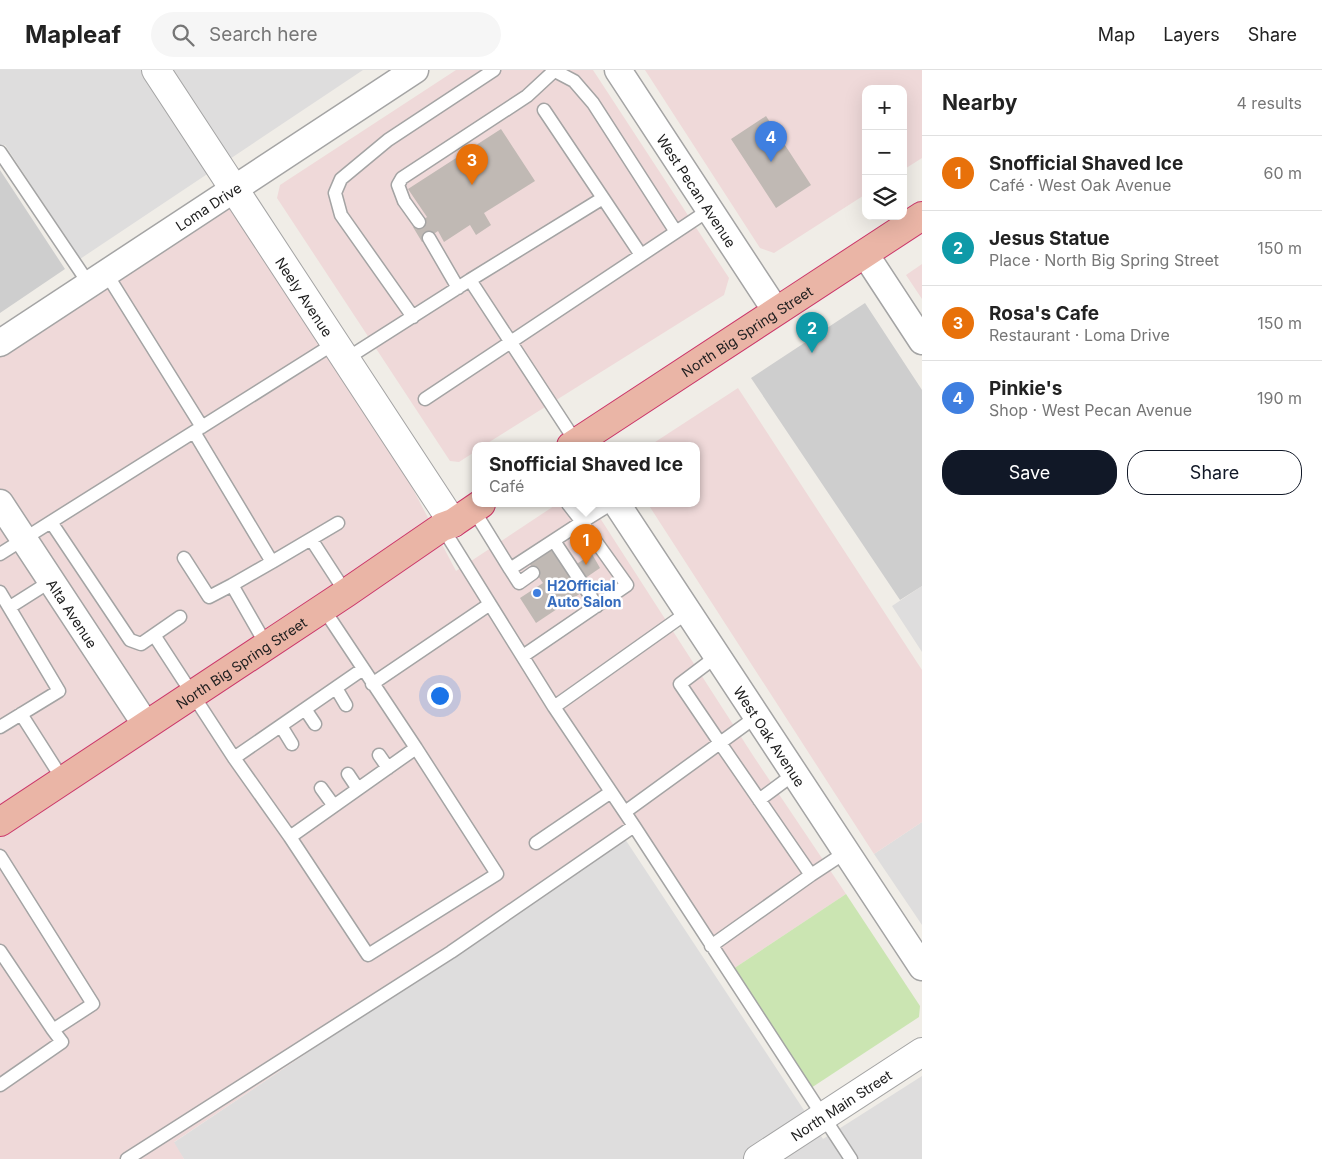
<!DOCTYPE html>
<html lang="en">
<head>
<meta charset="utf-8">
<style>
  body { margin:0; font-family:Inter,sans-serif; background:#f6f6f6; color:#222 }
  .controls { position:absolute; right:15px; top:15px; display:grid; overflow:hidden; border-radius:10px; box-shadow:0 5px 20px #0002 }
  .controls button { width:45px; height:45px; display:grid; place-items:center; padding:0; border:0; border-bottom:1px solid #e0e0e0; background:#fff; color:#222; font:25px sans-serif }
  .you { position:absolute; left:439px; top:625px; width:18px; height:18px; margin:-12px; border:4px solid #fff; border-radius:50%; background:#1a73e8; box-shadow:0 0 0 8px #1a73e833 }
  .badge { display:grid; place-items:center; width:32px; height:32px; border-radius:50%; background:#111827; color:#fff; font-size:16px; font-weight:700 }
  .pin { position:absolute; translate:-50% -41px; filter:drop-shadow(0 1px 2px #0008) }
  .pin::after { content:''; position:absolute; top:26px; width:18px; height:15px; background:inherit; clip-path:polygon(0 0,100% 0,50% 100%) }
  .popup { position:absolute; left:472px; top:372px; width:228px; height:65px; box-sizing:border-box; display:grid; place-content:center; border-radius:10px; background:#fff; filter:drop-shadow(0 1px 4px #0005); font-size:16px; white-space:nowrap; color:#767676 }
  .popup b { font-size:19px; color:#222 }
  .popup::after { content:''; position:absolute; left:50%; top:100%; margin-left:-10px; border:10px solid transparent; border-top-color:#fff }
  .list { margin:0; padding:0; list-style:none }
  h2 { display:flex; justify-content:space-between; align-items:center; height:65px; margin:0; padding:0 20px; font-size:21px }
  h2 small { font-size:16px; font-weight:400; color:#767676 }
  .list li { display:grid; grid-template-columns:32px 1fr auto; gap:15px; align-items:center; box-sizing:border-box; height:75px; padding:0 20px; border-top:1px solid #e0e0e0 }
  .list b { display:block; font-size:19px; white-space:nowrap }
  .list p { margin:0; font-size:16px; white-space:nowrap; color:#767676 }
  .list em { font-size:16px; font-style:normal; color:#767676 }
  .actions { display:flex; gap:10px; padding:15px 20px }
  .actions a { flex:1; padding:11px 0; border:1px solid #111827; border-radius:20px; text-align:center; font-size:18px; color:#111827 }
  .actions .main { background:#111827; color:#fff }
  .icon { flex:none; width:28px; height:28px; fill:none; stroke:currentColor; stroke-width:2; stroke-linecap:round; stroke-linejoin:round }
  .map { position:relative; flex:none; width:922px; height:1089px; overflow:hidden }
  header { display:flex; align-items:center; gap:30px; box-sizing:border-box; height:70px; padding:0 25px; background:#fff; border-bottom:1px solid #e0e0e0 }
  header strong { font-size:24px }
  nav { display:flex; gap:28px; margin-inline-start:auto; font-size:18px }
  .search { width:350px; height:45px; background:#f6f6f6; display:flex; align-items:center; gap:12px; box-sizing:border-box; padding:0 18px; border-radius:28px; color:#767676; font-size:19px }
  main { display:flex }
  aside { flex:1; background:#fff }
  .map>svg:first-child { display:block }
</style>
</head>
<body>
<header>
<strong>Mapleaf</strong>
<div class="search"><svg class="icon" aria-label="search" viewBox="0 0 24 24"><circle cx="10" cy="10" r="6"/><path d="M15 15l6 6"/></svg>Search here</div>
<nav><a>Map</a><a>Layers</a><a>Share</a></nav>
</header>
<main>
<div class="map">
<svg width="922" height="1089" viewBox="0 0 922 1089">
  <rect width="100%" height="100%" fill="#f0ede7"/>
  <path fill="#dedddd" d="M0 0H363L80 189 5 75 0 77Z
    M922 516V582L892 536Z
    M922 752V855L874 784Z
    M625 769 823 1069 922 1006V1089H184L173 1073Z"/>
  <path fill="#efd9d9" d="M456 0H593L729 208 724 225 483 376H476V381L459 392 450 391 277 128 280 115Z
    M645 0H922V88L903 100V19H866V124L774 183 760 178Z
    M234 119 336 273 456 501 557 434H591L754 687 846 824 733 899 641 761 625 769 174 1072 184 1089H0V273Z
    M922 194V229L906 205Z
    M738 318 922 600V752L874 784 648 434H696V376H649Z"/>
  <path fill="#cecece" d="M0 100 65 199 0 243Z
    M865 233 922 320V516L900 530 751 308Z"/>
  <path fill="#cbe5b2" d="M846 824 920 936 919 947 811 1018 733 899Z"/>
  <path fill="#c0b9b4" d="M766 46 811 115 776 138 731 69Z
    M501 59 535 111 484 143 491 155 476 165 470 155 444 172 438 161 422 172 413 157 427 147 408 119Z
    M552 478 581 523 536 553 520 528 543 513 529 493Z
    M592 484 600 498 584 509 575 495Z"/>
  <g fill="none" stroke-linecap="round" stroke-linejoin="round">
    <g stroke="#a4a4a4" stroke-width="15">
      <path id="service" d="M555 1 574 11 593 33 676 162
        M544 40 603 128
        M0 82 89 214
        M419 152 404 131 398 115 402 108 527 26 555 0
        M429 168 458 218
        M106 203 202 357
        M413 247 341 145 335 123 341 109 388 70 494 0
        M346 289 470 210
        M425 329 709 140
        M194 362 272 492 232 515 267 576
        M576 372 470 210 603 128 641 185
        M568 434 582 452 611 434
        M473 439 510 499 582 452 627 515 523 586
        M51 452 130 570 141 574 180 547
        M442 457 554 637 634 756 851 1089
        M311 469 346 523
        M554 471 597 536
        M0 484 335 273
        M184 488 209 527 232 515
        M272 492 338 453
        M510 499 519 513 533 503
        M0 522 59 621 0 657
        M10 537 51 511
        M154 565 234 688 290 767 416 678 323 538
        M717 586 680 614 720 673 757 646
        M372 614 490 534
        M336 618 346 635
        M554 637 688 542
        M305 639 315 654
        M21 644 63 710
        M281 656 292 674
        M379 685 388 698
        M234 688 363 599
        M348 704 358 719
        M321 718 334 736
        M759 730 794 704
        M625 742 720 673 811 805 711 876
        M290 767 368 885 497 804 416 678
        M536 773 611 722
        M0 786 93 934 53 960 0 881
        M811 805 846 782
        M0 1015 62 972 53 960
        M127 1089 451 882 634 756"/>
    </g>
    <g stroke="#a4a4a4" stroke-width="29">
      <g id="minor">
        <path id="s1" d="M618 0 776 241"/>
        <path d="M865 184 922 271"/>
        <path id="s2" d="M0 273 415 0"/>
        <path id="s3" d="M0 433 146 655"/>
        <path id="s4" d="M617 434 922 897"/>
      </g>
    </g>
    <g stroke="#a4a4a4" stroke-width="30">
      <g id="tertiary">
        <path id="s5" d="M156 0 453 453"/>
        <path id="s6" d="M758 1089 922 982"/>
      </g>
    </g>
    <g stroke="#cb376a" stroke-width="30">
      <g id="trunk">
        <path id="s7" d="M571 376 922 146"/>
        <path id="s8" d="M0 752 346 523 442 457 453 453 481 434"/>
      </g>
    </g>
    <use href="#service" stroke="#fff" stroke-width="12"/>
    <use href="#minor" stroke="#fff" stroke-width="26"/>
    <use href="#tertiary" stroke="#fff" stroke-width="28"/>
    <use href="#trunk" stroke="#eab5a6" stroke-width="28"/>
  </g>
  <circle fill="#3f7fe0" stroke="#fff" stroke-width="2" cx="537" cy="523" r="5"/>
  <g text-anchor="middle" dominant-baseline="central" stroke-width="5" stroke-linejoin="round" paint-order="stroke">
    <g font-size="14" fill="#202020" stroke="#fff">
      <text stroke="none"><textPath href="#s1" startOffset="144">West Pecan Avenue</textPath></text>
      <text stroke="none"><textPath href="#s2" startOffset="249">Loma Drive</textPath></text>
      <text stroke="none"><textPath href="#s5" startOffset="271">Neely Avenue</textPath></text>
      <text stroke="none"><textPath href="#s7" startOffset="210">North Big Spring Street</textPath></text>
      <text stroke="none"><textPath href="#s3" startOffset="132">Alta Avenue</textPath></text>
      <text stroke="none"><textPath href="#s8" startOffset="289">North Big Spring Street</textPath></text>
      <text stroke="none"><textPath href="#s4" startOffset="278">West Oak Avenue</textPath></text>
      <text stroke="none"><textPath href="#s6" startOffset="99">North Main Street</textPath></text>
    </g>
    <g font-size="14" font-weight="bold" fill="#366cbe" stroke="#fff" text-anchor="start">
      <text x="547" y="515">H2Official<tspan x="547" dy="16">Auto Salon</tspan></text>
    </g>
  </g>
</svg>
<div class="controls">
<button>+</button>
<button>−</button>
<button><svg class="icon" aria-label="layers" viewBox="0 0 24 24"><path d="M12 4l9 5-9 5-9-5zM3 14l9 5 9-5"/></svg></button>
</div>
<div class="you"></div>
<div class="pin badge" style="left:586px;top:495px;background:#e8710a">1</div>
<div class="popup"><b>Snofficial Shaved Ice</b>Café</div>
<div class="pin badge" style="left:812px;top:283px;background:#0f9aa8">2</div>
<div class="pin badge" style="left:472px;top:115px;background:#e8710a">3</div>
<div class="pin badge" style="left:771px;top:92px;background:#3f7fe0">4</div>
</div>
<aside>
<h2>Nearby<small>4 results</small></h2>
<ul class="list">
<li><span class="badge" style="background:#e8710a">1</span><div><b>Snofficial Shaved Ice</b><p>Café · West Oak Avenue</p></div><em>60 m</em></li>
<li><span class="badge" style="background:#0f9aa8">2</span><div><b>Jesus Statue</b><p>Place · North Big Spring Street</p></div><em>150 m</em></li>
<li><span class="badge" style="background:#e8710a">3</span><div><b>Rosa's Cafe</b><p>Restaurant · Loma Drive</p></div><em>150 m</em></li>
<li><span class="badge" style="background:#3f7fe0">4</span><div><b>Pinkie's</b><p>Shop · West Pecan Avenue</p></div><em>190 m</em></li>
</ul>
<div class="actions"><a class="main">Save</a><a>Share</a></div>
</aside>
</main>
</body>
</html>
